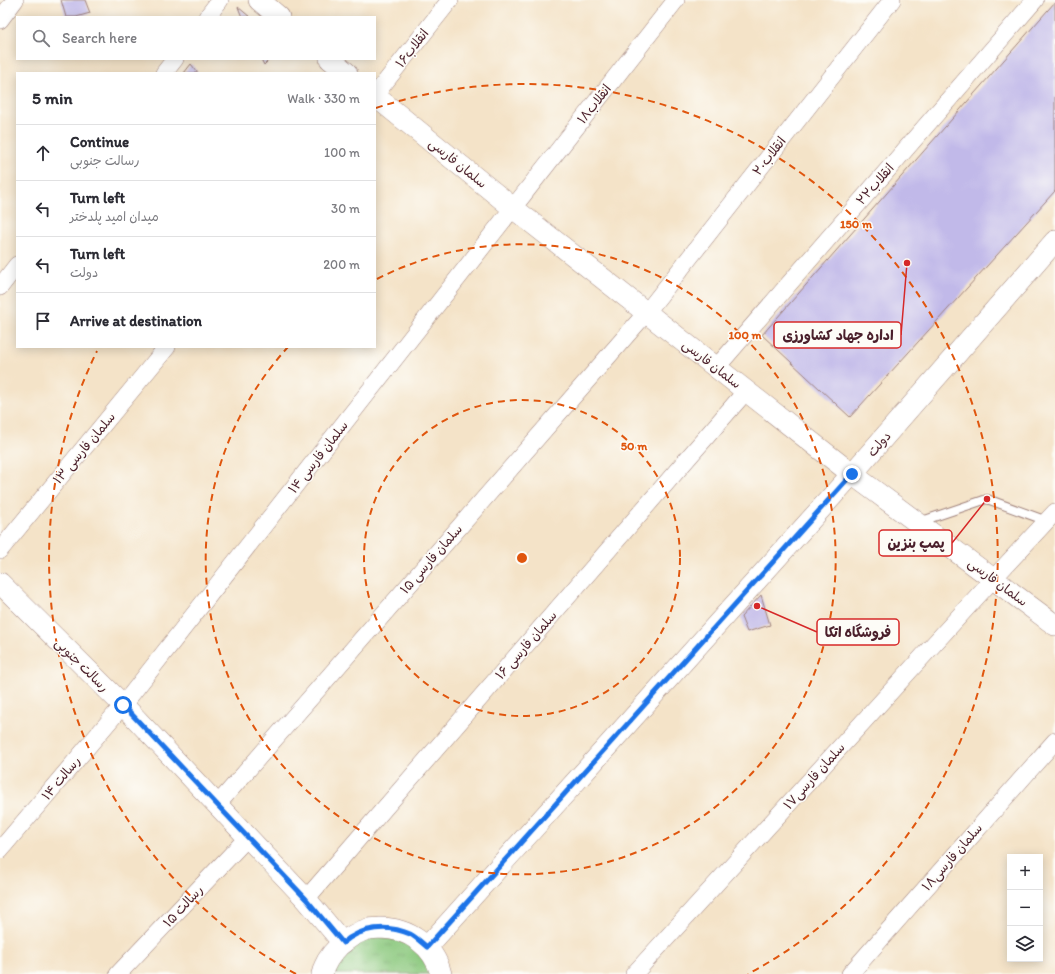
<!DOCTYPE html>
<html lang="en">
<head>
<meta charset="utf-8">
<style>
  body { margin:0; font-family:Itim,"Playpen Sans Arabic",sans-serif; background:#f7f7f7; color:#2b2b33 }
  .controls { position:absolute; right:12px; bottom:12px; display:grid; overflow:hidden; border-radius:0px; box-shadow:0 2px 10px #0003 }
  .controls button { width:36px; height:36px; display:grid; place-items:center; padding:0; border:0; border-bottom:1px solid #e1e1e2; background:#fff; color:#2b2b33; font:20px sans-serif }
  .stop { position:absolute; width:12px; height:12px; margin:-9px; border:3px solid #1a73e8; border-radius:50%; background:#fff }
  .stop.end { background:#1a73e8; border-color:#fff; box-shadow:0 1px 4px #0008 }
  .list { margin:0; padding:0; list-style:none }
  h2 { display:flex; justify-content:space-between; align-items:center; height:52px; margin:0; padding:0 16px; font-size:17px }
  h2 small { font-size:13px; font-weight:400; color:#7c7c81 }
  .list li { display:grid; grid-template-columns:26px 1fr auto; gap:12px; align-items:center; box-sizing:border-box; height:56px; padding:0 16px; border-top:1px solid #e1e1e2 }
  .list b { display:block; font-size:15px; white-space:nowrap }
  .list p { margin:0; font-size:13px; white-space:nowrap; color:#7c7c81 }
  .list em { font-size:13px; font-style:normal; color:#7c7c81 }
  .icon { flex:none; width:22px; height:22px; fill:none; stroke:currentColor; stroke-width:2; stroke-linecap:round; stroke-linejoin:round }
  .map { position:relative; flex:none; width:1055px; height:974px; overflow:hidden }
  .search { position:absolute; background:#fff; box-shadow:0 2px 10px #0003; left:16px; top:16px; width:360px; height:44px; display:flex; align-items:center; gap:10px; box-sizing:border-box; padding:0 14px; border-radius:0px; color:#7c7c81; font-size:15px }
  .panel { position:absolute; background:#fff; box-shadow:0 2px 10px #0003; left:16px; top:72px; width:360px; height:276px; border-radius:0px }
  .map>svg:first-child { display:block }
</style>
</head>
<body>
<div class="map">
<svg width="1055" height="974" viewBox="0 0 1055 974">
  <defs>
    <pattern id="grass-tufts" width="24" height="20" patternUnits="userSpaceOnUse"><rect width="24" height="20" fill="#8cc97f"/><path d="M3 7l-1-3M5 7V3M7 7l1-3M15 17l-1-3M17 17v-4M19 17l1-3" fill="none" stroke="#7aac6e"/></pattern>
  </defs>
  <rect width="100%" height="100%" fill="#fdfcf7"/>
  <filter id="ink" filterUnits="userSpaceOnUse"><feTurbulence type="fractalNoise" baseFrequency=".025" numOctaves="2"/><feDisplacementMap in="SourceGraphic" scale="8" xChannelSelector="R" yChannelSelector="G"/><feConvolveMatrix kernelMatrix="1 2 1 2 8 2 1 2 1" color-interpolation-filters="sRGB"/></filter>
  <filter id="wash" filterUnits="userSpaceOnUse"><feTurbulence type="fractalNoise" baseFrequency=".012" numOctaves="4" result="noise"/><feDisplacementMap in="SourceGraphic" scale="16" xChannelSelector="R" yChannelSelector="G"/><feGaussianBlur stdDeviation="0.9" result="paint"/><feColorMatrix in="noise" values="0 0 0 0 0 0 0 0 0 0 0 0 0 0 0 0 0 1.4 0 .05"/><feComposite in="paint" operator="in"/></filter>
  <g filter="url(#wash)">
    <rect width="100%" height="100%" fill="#f4e3c8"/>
    <path fill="url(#grass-tufts)" stroke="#6b7455" d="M378 936 412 944 435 974H332C340 950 355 942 378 936Z"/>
    <g id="blocks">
      <path fill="#c1b9e9" d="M61 0H85L90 13 76 17H66Z
        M1055 2V191L850 417 762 335Z
        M238 7 250 17H242Z
        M261 59H270L264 65Z
        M191 64 198 73H184Z
        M761 595 770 625 747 632 741 617Z"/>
    </g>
  </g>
  <g filter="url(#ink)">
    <use href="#blocks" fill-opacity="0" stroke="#9f817a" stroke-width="1"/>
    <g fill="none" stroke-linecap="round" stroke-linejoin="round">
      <g stroke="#9f817a" stroke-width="10">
        <path id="service" d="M919 522 987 499 1047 521"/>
      </g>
      <g stroke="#9f817a" stroke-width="18">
        <path id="minor" d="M207 17 220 0
          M0 20 15 0
          M164 73 175 59
          M375 95 450 0
          M0 287 17 265
          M716 368 1035 0
          M0 550 167 347
          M217 805 646 313 892 0
          M0 850 123 705 676 0
          M306 899 746 391
          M118 974 248 837
          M634 974 993 579 1055 512
          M850 974 1055 741"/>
      </g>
      <g stroke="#9f817a" stroke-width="22">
        <path id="tertiary" d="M259 0 279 17
          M330 59 347 73
          M375 96 513 208 852 474 1055 625
          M0 583 123 705 306 899 343 943
          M427 947 852 474 1055 241
          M322 974C324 964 332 953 339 946 348 938 357 932 368 929 372 928 376 929 380 928 409 928 434 946 441 974"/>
      </g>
      <use href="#service" stroke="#fff" stroke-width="8"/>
      <use href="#minor" stroke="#fff" stroke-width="17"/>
      <use href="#tertiary" stroke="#fff" stroke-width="21"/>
    </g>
  </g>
  <g fill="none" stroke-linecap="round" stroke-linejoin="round" filter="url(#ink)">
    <path stroke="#1a73e8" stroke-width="5" d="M123 705 306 899 343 943C361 927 388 924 410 934 416 937 422 943 427 947L852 474"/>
  </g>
  <g fill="none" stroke="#e0560e" stroke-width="2" stroke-dasharray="7 5">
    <circle cx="522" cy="558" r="158"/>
    <path d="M377 279A315 315 0 1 1 288 347"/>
    <path d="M296 974A473 473 0 0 1 97 351M376 108A473 473 0 0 1 748 974"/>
  </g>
  <g text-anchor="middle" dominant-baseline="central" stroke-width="3" stroke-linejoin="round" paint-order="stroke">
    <g font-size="13" fill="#4a1f2b" stroke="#fdfcf7">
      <text transform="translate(412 48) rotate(-52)">انقلاب۱۶</text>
      <text transform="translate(594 104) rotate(-52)">انقلاب۱۸</text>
      <text transform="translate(769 156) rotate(-52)">انقلاب۲۰</text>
      <text transform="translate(458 163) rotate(39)">سلمان فارسی</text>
      <text transform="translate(875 184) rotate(-49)">انقلاب۲۲</text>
      <text transform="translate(712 364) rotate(38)">سلمان فارسی</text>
      <text transform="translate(879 444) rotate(-49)">دولت</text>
      <text transform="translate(84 448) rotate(-50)">سلمان فارسی ۱۳</text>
      <text transform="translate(318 457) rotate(-52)">سلمان فارسی ۱۴</text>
      <text transform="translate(431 559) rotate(-49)">سلمان فارسی ۱۵</text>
      <text transform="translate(998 582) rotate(37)">سلمان فارسی</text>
      <text transform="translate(526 645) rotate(-49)">سلمان فارسی ۱۶</text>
      <text transform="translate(82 665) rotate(45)">رسالت جنوبی</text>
      <text transform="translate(814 776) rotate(-48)">سلمان فارسی۱۷</text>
      <text transform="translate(61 778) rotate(-50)">رسالت ۱۴</text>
      <text transform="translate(952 857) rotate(-49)">سلمان فارسی۱۸</text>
      <text transform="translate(183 906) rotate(-47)">رسالت ۱۵</text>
    </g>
  </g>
  <circle cx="522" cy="558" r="6" fill="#e0560e" stroke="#fdfcf7" stroke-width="2"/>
  <g font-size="12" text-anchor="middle" font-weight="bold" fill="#e0560e" stroke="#fdfcf7" stroke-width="3" stroke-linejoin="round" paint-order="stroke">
    <text x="856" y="228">150 m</text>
    <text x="745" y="339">100 m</text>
    <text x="634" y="450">50 m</text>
  </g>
  <path fill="none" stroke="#d62828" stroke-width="1.5" d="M907 263L901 335M987 499L952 543M757 606L817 632"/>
  <g fill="#d62828" stroke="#fdfcf7" stroke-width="1.5">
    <circle cx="907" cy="263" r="4"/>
    <circle cx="987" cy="499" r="4"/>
    <circle cx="757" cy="606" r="4"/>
  </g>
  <g fill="#fdfcf7" stroke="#d62828" stroke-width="1.5">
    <rect x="774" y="322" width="127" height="26" rx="4"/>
    <rect x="879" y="530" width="73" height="26" rx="4"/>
    <rect x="817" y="619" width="82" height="26" rx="4"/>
  </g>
  <g font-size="14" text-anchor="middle" font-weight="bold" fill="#4a1f2b">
    <text x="838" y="340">اداره جهاد کشاورزی</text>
    <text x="916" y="548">پمپ بنزین</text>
    <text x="858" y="637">فروشگاه اتکا</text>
  </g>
</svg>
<div class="controls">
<button>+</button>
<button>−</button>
<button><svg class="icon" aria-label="layers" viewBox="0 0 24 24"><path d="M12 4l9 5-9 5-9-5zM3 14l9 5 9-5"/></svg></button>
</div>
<div class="stop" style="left:123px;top:705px"></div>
<div class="stop end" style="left:852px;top:474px"></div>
<div class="search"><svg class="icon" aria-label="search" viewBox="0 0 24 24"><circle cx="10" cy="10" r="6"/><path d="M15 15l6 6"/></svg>Search here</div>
<section class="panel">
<h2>5 min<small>Walk · 330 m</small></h2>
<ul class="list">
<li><svg class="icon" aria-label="ahead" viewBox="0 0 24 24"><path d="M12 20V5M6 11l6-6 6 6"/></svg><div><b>Continue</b><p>رسالت جنوبی</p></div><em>100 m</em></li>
<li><svg class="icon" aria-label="left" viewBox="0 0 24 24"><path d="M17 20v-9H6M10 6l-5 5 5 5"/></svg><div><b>Turn left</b><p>میدان امید پلدختر</p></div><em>30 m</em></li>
<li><svg class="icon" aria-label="left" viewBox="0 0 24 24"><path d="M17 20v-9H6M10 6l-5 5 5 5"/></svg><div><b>Turn left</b><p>دولت</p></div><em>200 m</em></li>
<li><svg class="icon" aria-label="arrive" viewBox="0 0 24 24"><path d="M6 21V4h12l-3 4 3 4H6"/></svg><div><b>Arrive at destination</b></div></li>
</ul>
</section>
</div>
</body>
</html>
